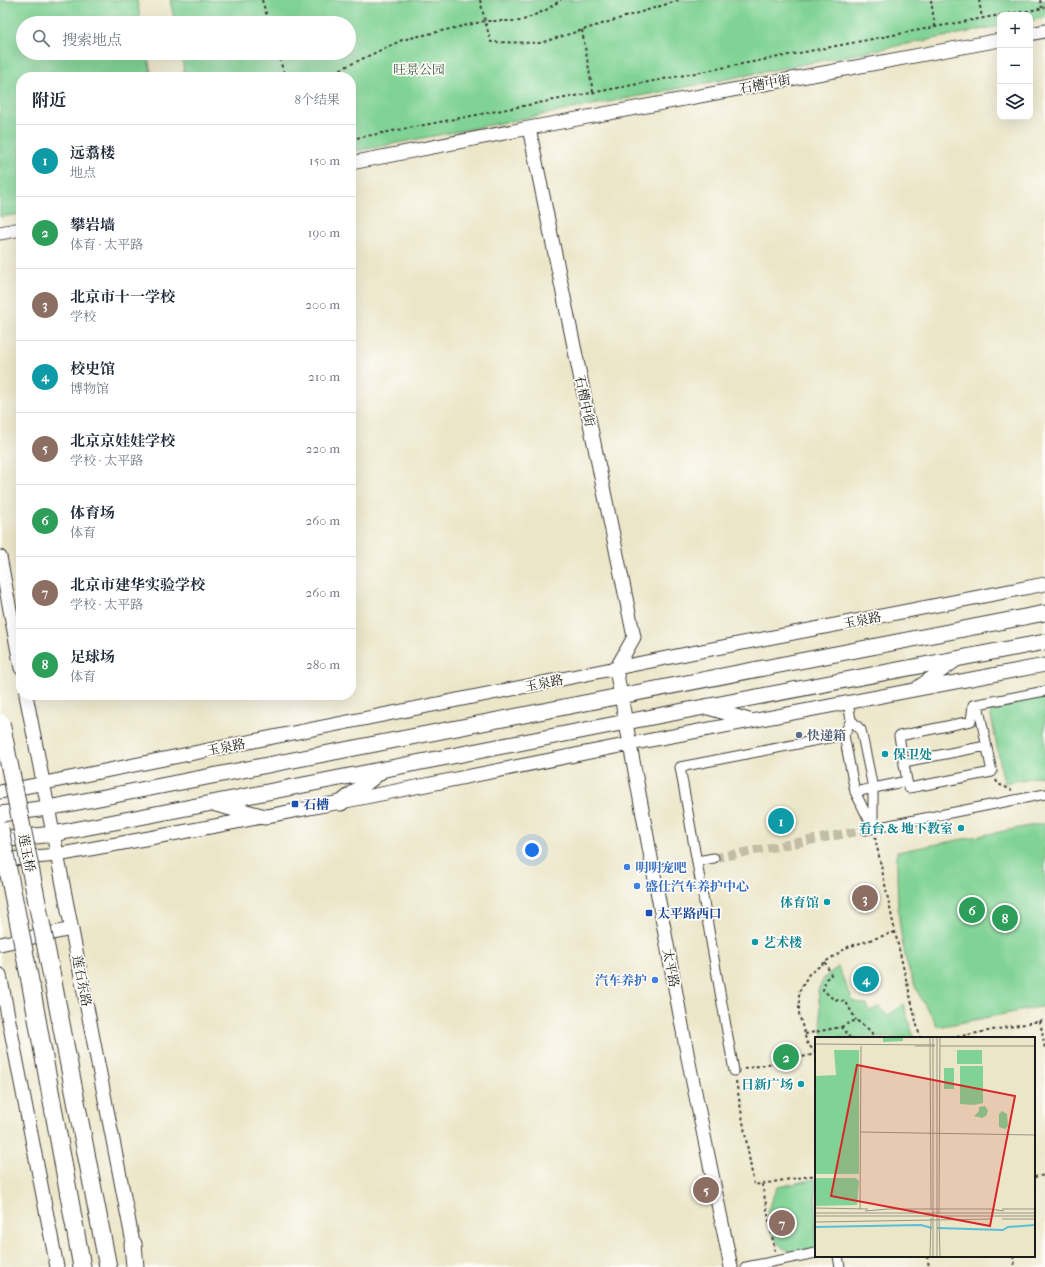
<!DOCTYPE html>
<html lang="zh">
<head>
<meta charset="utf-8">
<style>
  body { margin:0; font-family:"IM FELL French Canon","Noto Serif SC",serif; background:#f6f6f7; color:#1f2937 }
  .controls { position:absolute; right:12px; top:12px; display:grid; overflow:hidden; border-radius:8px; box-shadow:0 4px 16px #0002 }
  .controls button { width:36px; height:36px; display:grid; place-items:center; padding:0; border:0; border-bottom:1px solid #e0e1e3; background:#fff; color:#1f2937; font:20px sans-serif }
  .you { position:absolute; left:532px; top:850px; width:14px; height:14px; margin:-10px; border:3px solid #fff; border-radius:50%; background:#1a73e8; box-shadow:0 0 0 6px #1a73e833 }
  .badge { display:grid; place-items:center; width:26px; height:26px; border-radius:50%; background:#d93025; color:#fff; font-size:13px; font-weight:700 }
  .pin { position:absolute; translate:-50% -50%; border:2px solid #fff; box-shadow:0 1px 4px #0006 }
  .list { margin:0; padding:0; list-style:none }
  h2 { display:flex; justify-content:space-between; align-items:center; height:52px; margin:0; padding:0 16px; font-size:17px }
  h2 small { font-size:13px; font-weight:400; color:#747a83 }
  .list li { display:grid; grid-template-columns:26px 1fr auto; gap:12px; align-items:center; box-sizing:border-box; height:72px; padding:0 16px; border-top:1px solid #e0e1e3 }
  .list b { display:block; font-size:15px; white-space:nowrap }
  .list p { margin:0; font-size:13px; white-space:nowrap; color:#747a83 }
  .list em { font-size:13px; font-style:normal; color:#747a83 }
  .icon { flex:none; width:22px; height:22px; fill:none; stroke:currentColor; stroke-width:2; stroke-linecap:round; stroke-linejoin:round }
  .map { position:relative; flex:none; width:1045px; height:1267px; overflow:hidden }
  .search { position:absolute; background:#fff; box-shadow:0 4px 16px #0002; left:16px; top:16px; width:340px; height:44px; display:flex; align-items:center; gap:10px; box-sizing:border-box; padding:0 14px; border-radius:22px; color:#747a83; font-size:15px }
  .panel { position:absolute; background:#fff; box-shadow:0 4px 16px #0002; left:16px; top:72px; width:340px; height:628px; border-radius:16px }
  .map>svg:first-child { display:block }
</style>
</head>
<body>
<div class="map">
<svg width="1045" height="1267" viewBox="0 0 1045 1267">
  <rect width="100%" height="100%" fill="#fdfcf7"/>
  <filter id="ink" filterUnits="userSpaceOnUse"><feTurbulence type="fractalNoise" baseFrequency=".025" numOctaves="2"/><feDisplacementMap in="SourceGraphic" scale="8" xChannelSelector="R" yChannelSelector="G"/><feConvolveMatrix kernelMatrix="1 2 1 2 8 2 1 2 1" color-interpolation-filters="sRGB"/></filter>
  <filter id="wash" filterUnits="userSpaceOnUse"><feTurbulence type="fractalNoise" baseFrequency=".012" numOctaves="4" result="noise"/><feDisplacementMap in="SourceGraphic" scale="16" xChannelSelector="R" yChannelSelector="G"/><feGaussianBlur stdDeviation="0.9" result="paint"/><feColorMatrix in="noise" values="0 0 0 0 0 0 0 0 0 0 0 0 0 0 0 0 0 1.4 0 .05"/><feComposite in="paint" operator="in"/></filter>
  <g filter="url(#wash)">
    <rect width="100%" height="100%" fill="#ece6c9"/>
    <path fill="#81d395" stroke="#4e7858" d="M0 0H137L141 23H23V53H147L152 77H21V214L0 217Z
      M170 0H1045V18L1030 21V15H1000V26L351 152V77H185L181 53H349V23H175Z
      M1045 695V775L1004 783 989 706Z
      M1045 823V1006L938 1027C930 1013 921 1000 915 986 897 944 897 897 897 852Z
      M838 967 853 1001 867 1005 869 1011 879 1007 888 1016 903 1004 914 1038H823L818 990 825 977Z
      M816 1179V1248C806 1250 795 1255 785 1249 773 1243 766 1220 769 1207 771 1199 774 1194 778 1187Z"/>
  </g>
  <g filter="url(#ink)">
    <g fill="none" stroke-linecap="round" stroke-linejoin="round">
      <path stroke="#c2bea6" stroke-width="9" stroke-dasharray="9 4.5" stroke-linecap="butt" d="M714 858 865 830"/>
      <g stroke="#3b3a36" stroke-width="11">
        <path id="street" d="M848 703 851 720 844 735 855 792 873 828
          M851 720 861 730 873 788V827
          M904 762 986 746
          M907 781 899 736 971 721 973 705 1045 691
          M855 792 907 781 909 788 992 772 978 704
          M865 830 1045 794
          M697 861 714 858
          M734 1071 680 767 844 735
          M838 1256 840 1267
          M746 1267 816 1253"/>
      </g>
      <g stroke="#3b3a36" stroke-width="15">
        <path id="secondary" d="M1030 34 1045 31
          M529 128 634 637 616 669 688 1058 731 1267
          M351 163 529 128 1000 40
          M0 233 21 229
          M0 557 21 668
          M917 688 958 659
          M26 695 135 1253
          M705 707 749 720
          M0 792 691 653 1045 584
          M0 860 57 855 215 826 351 800 630 744 1045 665
          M0 944 72 929
          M0 975 57 1267"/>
      </g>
      <g stroke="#3b3a36" stroke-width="17">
        <path id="primary" d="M341 803 381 771
          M216 804 265 817
          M0 814 48 808 1045 613
          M0 840 53 834 626 722 1045 642"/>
      </g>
      <g stroke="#3b3a36" stroke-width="19">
        <path id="highway" d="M53 982 108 1267
          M31 986 82 1267
          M133 1244 135 1267"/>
      </g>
      <path stroke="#3b3a36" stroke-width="2" stroke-dasharray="3 3" stroke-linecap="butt" d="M262 0 269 23
        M480 0 485 21H521L546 10 561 0
        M931 0 935 27
        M979 0 982 18
        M1040 0 1042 8
        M1002 15 1045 8
        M582 30 593 92
        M278 53 285 77
        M324 77 402 40 485 21 491 42 540 43 680 0
        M351 139 935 27 1000 15
        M996 780 998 784 1012 790
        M875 837 895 932 920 1038
        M825 962 831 975 826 979 823 990 833 999 846 1002 856 1020
        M1040 1021 1045 1049
        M841 1027 856 1020 871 1031 874 1038
        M805 1034 841 1027 850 1038
        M951 1038 1045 1020
        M816 1053 807 1043 799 1014V992L809 974 825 962 848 947 895 932
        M744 1069 816 1054
        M736 1081 754 1185 816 1175
        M1034 1177 1045 1175
        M762 1184 775 1251
        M927 1256 929 1267
        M1013 1256 1015 1267"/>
      <use href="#street" stroke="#fff" stroke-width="9"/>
      <use href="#secondary" stroke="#fff" stroke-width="13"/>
      <use href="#primary" stroke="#fff" stroke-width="15"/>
      <use href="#highway" stroke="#fff" stroke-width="17"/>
      <g stroke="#3b3a36" stroke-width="19" stroke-linecap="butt">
        <path id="highway-bridge" d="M1 723 53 982
          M0 829 31 986"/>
      </g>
      <use href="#highway-bridge" stroke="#fff" stroke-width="17"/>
    </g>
  </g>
  <circle fill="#5c6f8a" stroke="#fdfcf7" stroke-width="1.5" cx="799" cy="735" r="4"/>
  <g fill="#0f9aa8" stroke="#fdfcf7" stroke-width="1.5">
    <circle cx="885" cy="754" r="4"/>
    <circle cx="961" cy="828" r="4"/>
    <circle cx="827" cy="902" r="4"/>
    <circle cx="755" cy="942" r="4"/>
    <circle cx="801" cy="1084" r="4"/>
  </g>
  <g fill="#1a4fb4" stroke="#fdfcf7" stroke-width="1.5">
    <rect x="291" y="800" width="8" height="8" rx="2"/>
    <rect x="645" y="909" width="8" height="8" rx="2"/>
  </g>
  <g fill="#3f7fe0" stroke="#fdfcf7" stroke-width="1.5">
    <circle cx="627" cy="867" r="4"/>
    <circle cx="637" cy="886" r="4"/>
    <circle cx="655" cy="980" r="4"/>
  </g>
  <g text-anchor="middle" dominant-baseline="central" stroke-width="3.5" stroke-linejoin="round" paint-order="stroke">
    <g font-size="13" fill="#3f5c46" stroke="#fdfcf7">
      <text x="419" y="69">旺景公园</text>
    </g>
    <g font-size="13" fill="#1c1c1c" stroke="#fdfcf7">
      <text transform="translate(765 84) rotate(-11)">石槽中街</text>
      <text transform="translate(585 401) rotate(78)">石槽中街</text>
      <text transform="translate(862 620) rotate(-11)">玉泉路</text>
      <text transform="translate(544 683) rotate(-11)">玉泉路</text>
      <text transform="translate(226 747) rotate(-11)">玉泉路</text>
      <text transform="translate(27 853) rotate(79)">莲玉桥</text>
      <text transform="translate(671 968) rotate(79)">太平路</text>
      <text transform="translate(82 981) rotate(79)">莲石东路</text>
    </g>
    <g font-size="13" font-weight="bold" fill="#4e5e75" stroke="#fdfcf7" text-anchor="start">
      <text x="807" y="735">快递箱</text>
    </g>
    <g font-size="13" font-weight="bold" fill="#0d838f" stroke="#fdfcf7" text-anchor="end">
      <text x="893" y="754" text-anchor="start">保卫处</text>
      <text x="953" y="828">看台 &amp; 地下教室</text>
      <text x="819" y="902">体育馆</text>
      <text x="763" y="942" text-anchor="start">艺术楼</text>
      <text x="793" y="1084">日新广场</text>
    </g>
    <g font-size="13" font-weight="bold" fill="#164399" stroke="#fdfcf7" text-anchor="start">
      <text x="303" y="804">石槽</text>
      <text x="657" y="913">太平路西口</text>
    </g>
    <g font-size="13" font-weight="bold" fill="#366cbe" stroke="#fdfcf7" text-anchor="start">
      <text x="635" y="867">明明宠吧</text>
      <text x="645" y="886">盛仕汽车养护中心</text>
      <text x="647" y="980" text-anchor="end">汽车养护</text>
    </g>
  </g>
  <g transform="translate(815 1037)">
    <rect width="220" height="220" fill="#ece6c9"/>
    <path d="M68 0H88V4L68 5ZM19 13H44V137H0V39L21 38ZM142 13H167V27H142ZM145 29H168V66L159 68 145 67ZM129 31H139V52H129ZM170 69 173 74 171 79 167 81 159 79 164 74V70ZM187 74 192 77 193 89 190 92 184 90V77ZM41 141 44 144 42 168 0 169V141Z" fill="#81d395"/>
    <path fill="none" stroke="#59bed7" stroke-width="2" d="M0 190 106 188 117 191M122 191 188 193 193 190 220 188"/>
    <path fill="none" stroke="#999584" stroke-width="1" d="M115 0 116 173M0 7 120 8M100 9H120M125 9H220M45 95 220 98M0 171 53 172M45 172 46 9M73 172H175M175 172 189 174M187 172H220M50 174 73 172M0 176H220M124 177 125 0M0 179H220M124 181 125 220M187 182H220M0 185 177 182M115 220 116 181M118 220V0M122 220V0"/>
    <path fill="#d62828" fill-opacity="0.15" stroke="#d62828" stroke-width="2" d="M42 28 200 59 175 189 16 159Z"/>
    <rect width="220" height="220" fill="none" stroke="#1c1c1c" stroke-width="2"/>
  </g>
</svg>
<div class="controls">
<button>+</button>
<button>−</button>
<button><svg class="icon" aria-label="layers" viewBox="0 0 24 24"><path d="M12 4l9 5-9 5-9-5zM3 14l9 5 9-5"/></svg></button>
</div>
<div class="you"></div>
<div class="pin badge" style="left:781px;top:821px;background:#0f9aa8">1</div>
<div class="pin badge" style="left:786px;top:1057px;background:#2e9e5b">2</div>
<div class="pin badge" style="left:865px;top:898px;background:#8d6e63">3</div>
<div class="pin badge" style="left:866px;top:979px;background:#0f9aa8">4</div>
<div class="pin badge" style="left:706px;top:1190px;background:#8d6e63">5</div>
<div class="pin badge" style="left:972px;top:910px;background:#2e9e5b">6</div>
<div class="pin badge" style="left:782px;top:1223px;background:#8d6e63">7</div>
<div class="pin badge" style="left:1005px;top:918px;background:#2e9e5b">8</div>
<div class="search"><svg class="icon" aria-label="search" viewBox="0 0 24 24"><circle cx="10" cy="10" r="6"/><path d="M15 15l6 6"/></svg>搜索地点</div>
<section class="panel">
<h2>附近<small>8个结果</small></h2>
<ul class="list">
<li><span class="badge" style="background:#0f9aa8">1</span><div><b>远翥楼</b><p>地点</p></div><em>150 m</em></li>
<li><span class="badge" style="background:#2e9e5b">2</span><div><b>攀岩墙</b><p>体育 · 太平路</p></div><em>190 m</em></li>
<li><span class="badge" style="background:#8d6e63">3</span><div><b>北京市十一学校</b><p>学校</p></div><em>200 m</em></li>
<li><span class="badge" style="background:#0f9aa8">4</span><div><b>校史馆</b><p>博物馆</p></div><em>210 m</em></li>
<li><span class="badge" style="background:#8d6e63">5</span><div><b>北京京娃娃学校</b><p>学校 · 太平路</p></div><em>220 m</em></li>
<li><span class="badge" style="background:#2e9e5b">6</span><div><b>体育场</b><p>体育</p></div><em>260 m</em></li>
<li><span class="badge" style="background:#8d6e63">7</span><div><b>北京市建华实验学校</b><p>学校 · 太平路</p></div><em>260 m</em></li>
<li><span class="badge" style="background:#2e9e5b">8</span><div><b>足球场</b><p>体育</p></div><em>280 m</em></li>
</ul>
</section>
</div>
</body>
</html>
